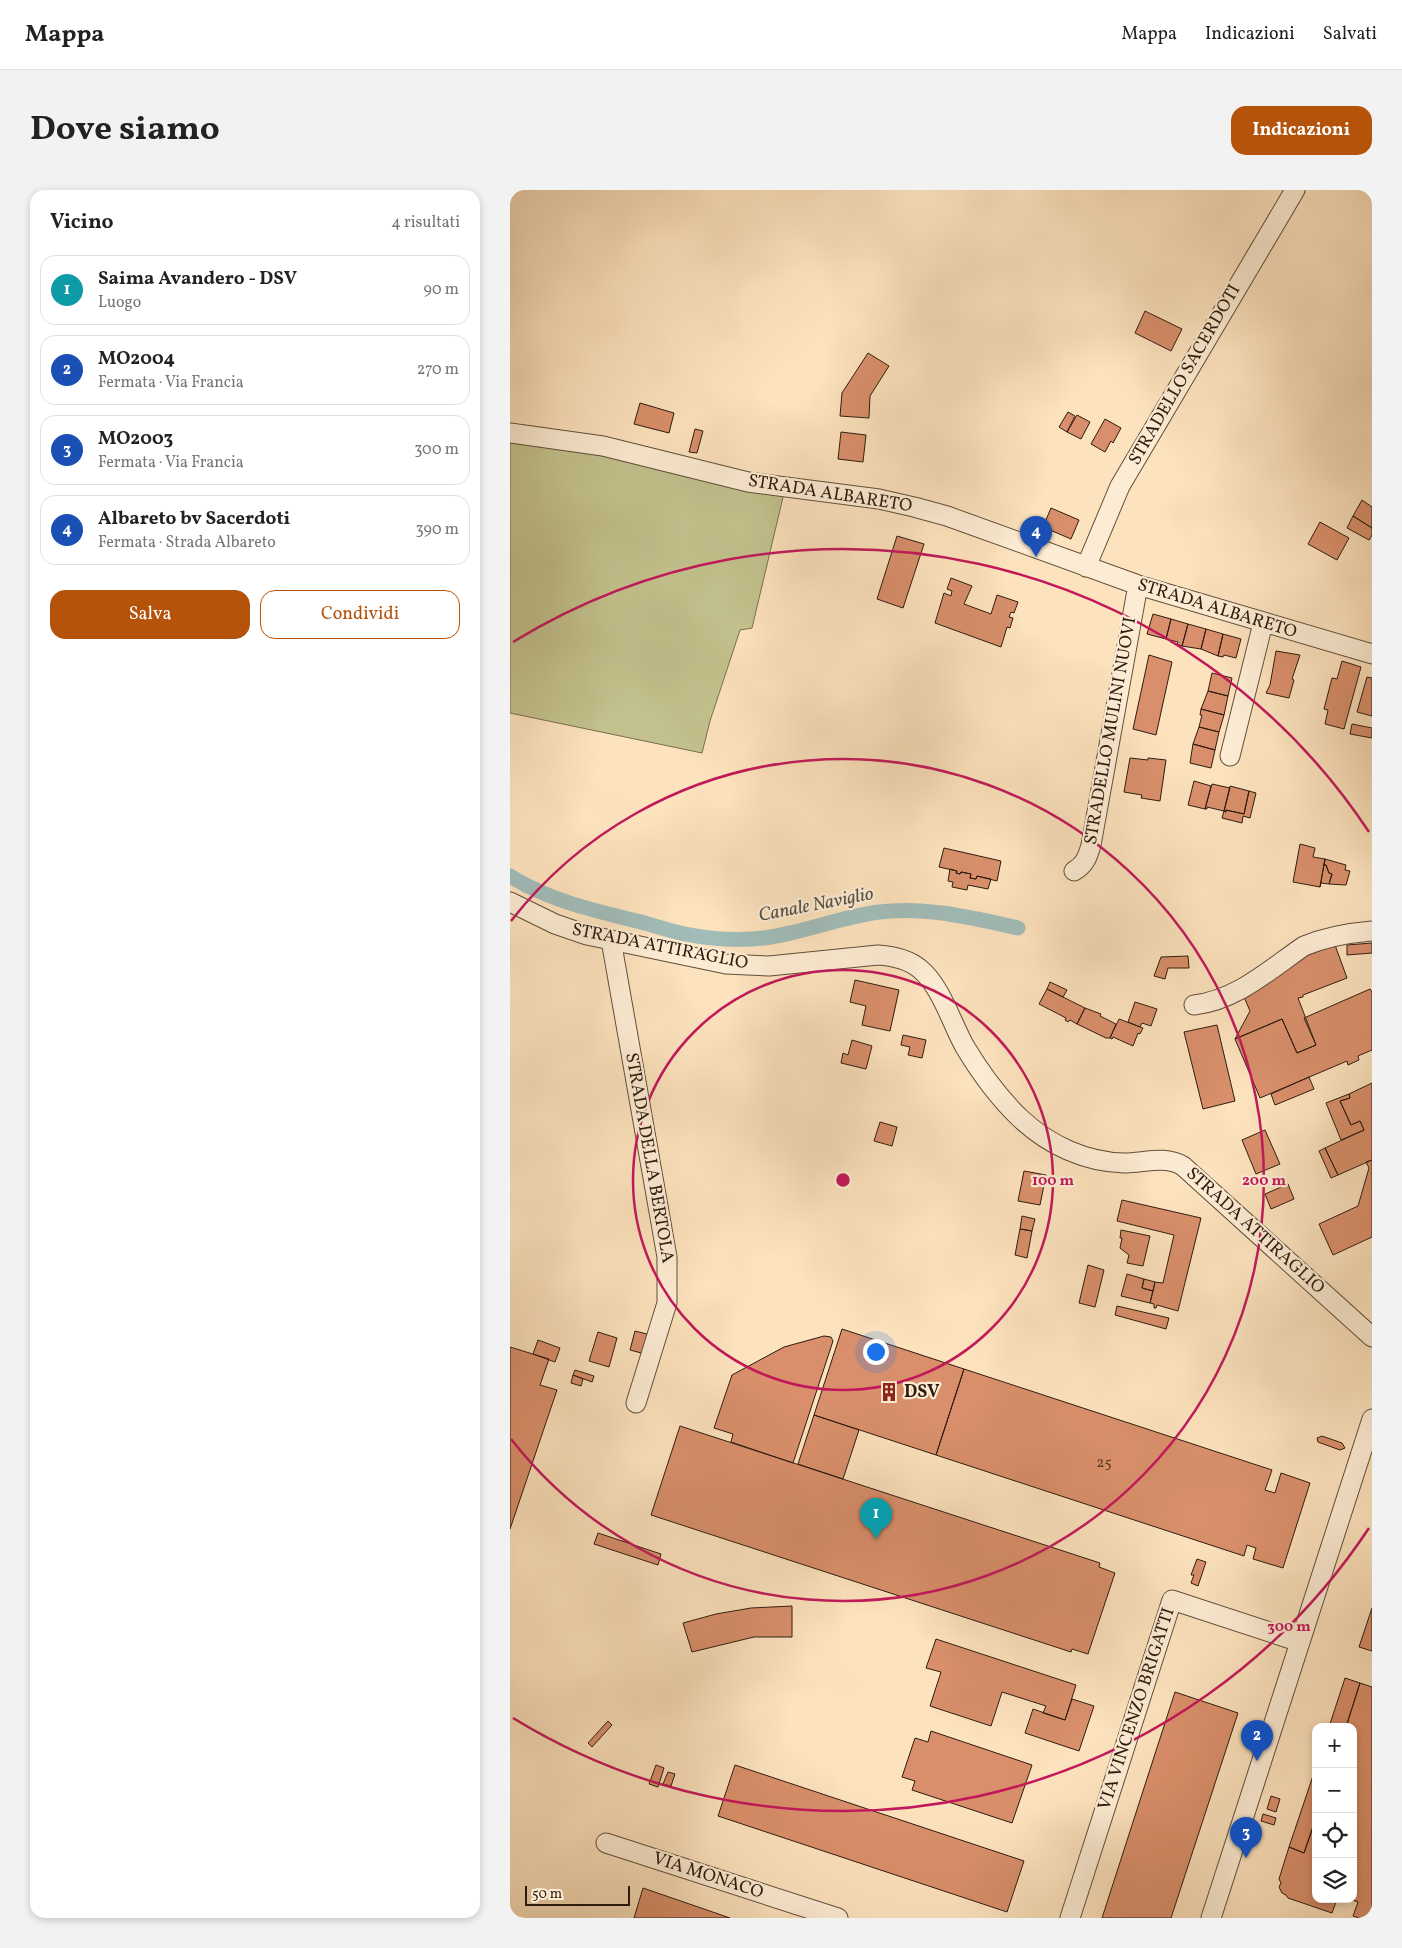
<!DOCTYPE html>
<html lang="it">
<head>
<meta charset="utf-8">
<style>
  body { margin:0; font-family:Vollkorn,serif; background:#f2f2f2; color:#222 }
  .controls { position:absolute; right:15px; bottom:15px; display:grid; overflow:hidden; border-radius:10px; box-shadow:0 2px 8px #0003 }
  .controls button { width:45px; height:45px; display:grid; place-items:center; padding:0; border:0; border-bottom:1px solid #e0e0e0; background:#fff; color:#222; font:25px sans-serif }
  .scale { position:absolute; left:15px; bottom:12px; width:105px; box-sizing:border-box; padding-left:5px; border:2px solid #2d1c0f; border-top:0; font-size:14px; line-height:18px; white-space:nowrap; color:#2d1c0f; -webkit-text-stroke:4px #fdecd4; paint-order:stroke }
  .you { position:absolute; left:365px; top:1161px; width:18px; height:18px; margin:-12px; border:4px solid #fff; border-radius:50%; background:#1a73e8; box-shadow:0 0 0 8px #1a73e833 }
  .badge { display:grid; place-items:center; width:32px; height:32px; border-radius:50%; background:#b45309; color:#fff; font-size:16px; font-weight:700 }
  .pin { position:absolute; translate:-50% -41px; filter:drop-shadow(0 1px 2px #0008) }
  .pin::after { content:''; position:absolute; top:26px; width:18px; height:15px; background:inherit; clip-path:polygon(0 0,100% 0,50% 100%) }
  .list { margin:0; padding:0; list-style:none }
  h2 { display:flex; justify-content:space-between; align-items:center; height:65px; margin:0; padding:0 20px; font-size:21px }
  h2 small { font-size:16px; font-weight:400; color:#767676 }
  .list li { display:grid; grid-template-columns:32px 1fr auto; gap:15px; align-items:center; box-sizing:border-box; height:70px; margin:0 10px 10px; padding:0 10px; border:1px solid #e0e0e0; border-radius:15px }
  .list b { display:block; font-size:19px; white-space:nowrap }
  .list p { margin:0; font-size:16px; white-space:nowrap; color:#767676 }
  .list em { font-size:16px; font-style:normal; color:#767676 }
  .actions { display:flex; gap:10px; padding:15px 20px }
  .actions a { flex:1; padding:11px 0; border:1px solid #b45309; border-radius:15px; text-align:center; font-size:18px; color:#b45309 }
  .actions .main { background:#b45309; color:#fff }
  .icon { flex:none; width:28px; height:28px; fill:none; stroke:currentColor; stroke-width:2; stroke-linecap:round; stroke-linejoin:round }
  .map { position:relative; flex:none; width:862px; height:1728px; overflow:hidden; border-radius:15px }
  header { display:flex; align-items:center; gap:30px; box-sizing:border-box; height:70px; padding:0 25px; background:#fff; border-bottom:1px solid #e0e0e0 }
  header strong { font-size:24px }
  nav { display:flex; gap:28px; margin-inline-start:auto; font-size:18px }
  .intro { display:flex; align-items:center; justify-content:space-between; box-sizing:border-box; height:120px; padding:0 30px }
  h1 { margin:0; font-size:35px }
  .button { padding:12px 22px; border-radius:15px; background:#b45309; color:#fff; font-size:18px; font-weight:700 }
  main { display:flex; gap:30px; padding:0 30px }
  aside { flex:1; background:#fff; border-radius:15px; box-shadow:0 2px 8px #0003 }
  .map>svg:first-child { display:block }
</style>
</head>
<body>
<header>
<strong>Mappa</strong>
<nav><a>Mappa</a><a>Indicazioni</a><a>Salvati</a></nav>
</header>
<div class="intro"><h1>Dove siamo</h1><a class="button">Indicazioni</a></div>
<main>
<aside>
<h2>Vicino<small>4 risultati</small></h2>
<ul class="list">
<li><span class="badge" style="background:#0f9aa8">1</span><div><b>Saima Avandero - DSV</b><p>Luogo</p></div><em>90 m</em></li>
<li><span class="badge" style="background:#1a4fb4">2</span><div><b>MO2004</b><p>Fermata · Via Francia</p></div><em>270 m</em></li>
<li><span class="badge" style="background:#1a4fb4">3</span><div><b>MO2003</b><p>Fermata · Via Francia</p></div><em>300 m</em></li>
<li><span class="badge" style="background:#1a4fb4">4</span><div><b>Albareto bv Sacerdoti</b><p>Fermata · Strada Albareto</p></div><em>390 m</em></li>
</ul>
<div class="actions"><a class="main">Salva</a><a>Condividi</a></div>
</aside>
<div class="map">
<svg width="862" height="1728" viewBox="0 0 862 1728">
  <rect width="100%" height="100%" fill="#fce2bd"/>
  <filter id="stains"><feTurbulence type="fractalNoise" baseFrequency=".004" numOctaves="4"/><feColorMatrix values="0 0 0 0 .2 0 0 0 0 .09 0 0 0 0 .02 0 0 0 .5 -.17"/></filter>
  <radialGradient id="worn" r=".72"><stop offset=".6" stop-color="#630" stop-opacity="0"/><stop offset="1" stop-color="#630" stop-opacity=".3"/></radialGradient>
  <path fill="#c3c28e" stroke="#786f4e" d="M0 252 98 264 274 303 242 438 230 440 200 531 192 563 0 523Z"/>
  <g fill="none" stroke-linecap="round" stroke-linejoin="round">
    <path stroke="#a1bcb9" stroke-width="15" d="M0 686C40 711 86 721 131 732 146 736 160 741 175 744 200 749 229 751 254 748 293 743 330 727 369 722 415 716 463 728 508 738"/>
  </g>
  <path fill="#d98f6b" stroke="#2d1c0f" d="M635 121 672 139 661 161 625 143Z
    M358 163 379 176 360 206 359 228 330 226 332 203Z
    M130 213 164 223 159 243 124 234Z
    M558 222 565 226 557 242 549 237Z
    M567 225 580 232 571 249 557 242Z
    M595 229 611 238 603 253 601 251 595 262 581 254Z
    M185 239 193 241 187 263 179 262Z
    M331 242 356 245 353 272 328 269Z
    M852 310 862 317V338L843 326Z
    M541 318 569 330 561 349 533 337Z
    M843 326 862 338V345L859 350 837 338Z
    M810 332 839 348 827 370 798 354Z
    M387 346 414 354 393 418 367 409Z
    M441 388 462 396 454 414 481 424 487 405 508 412 504 423 501 422 499 427 503 428 500 438 497 437 491 457 425 433 434 403 441 406 442 401 437 399Z
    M643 424 661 429 656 449 637 444Z
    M661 429 678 434 672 456 667 454 668 452 656 449Z
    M678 434 696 439 691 459 672 456Z
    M696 439 713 444 708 466 691 459Z
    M713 444 731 449 726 468 714 465 713 467 708 466Z
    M766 461 790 465 782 489 784 490 779 508 756 503 760 495Z
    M639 465 662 472 646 545 623 539Z
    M832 471 851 477 834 539 815 534 818 520 814 519 822 488 827 489Z
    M702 483 722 488 718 506 698 501Z
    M857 487 862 488V526L847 522Z
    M698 501 718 506 714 525 691 519Z
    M691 519 714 525 709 542 689 537 692 525H690Z
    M842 534 862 538V548L840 544Z
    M689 537 709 542 705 560 683 554Z
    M683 554 705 560 701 578 680 573Z
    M620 568 638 570V568L656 570 650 611 631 608 632 605 614 602Z
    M684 591 701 596 695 619 678 615Z
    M702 594 720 598 714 621 697 617V619H695Z
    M720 596 739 601 734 624 716 620V622L714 621Z
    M739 601 746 603 740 628 733 626 732 633 712 628 714 621 716 622V620L734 624Z
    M790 654 805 658 803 667 815 669 810 697 783 692Z
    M434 658 491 671 487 691 467 686 466 689 460 688 461 684 451 682 450 684 446 683 447 681 429 677Z
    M815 669 814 675H816L819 683 822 684 819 694 811 693 810 697Z
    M815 669 836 675 835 680 840 681 836 695 819 694 822 684 819 683 816 675H814Z
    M440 679 447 681 446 683 450 684 451 682 461 684 460 688 466 689 467 686 481 689 478 699 458 695 457 700 442 697 443 692 438 691Z
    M862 753V763L837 765V755Z
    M825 755 837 788 793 805V807L788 808 806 855 787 863 772 829 725 849 740 821 734 807 788 769Z
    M678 766 679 778H658L655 789 644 786 651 767Z
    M345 790 389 800 380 841 352 835 356 816 340 812Z
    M540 792 557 800 553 807 537 799Z
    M537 799 575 818 567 834 560 830 558 832 555 830 556 828 529 814Z
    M860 799 862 802V860L848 866 849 870 838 875 837 871 750 908 725 849 772 829 787 863 806 855 794 828Z
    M625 812 647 819 641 836 632 833 630 837 618 832Z
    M575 818 591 824 590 826 606 834 600 848H596L567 834Z
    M609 829 633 838 630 844 628 843 623 856 603 847 602 849 600 848Z
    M707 835 725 911 693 919 674 842Z
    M393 845 416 850 412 868 398 865 400 857 391 855Z
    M342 850 362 856 356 879 331 873 333 863 338 865Z
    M799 887 804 899 765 915 761 904Z
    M862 893V970L828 985 815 958 854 940 850 931 841 935 830 911 840 908 839 904Z
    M839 904 840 908 830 911 841 935 850 931 854 940 831 950 816 913Z
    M370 932 387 937 382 956 364 951Z
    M755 940 770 974 746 984 732 950Z
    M815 958 828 985 821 988 809 961Z
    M862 970V1047L823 1065 809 1034 848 1016 859 978 856 972Z
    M514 981 536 985 530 1015 508 1011Z
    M778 994 784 1009 761 1019 755 1004Z
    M612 1010 691 1028 668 1121 647 1115 646 1118H644V1114L640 1113 645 1092 653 1093 664 1045 607 1031Z
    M512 1026 525 1029 522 1041 510 1039Z
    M510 1039 522 1041 517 1068 505 1065Z
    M611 1040 640 1046 633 1076 617 1073 619 1065 610 1058 612 1048H610Z
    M578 1075 594 1080 585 1117 569 1113Z
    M617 1084 634 1089 632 1098 643 1101 640 1113 611 1106Z
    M634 1089 645 1092 643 1101 632 1098Z
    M607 1116 659 1128 656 1139 605 1125Z
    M332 1139 454 1179 426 1265 304 1225Z
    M125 1141 141 1145 135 1164 120 1160Z
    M88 1142 107 1148 99 1177 79 1171Z
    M314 1146 321 1147 323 1151 283 1273 221 1252 223 1244 204 1238 222 1185 274 1157Z
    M28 1150 50 1158 45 1172 23 1164Z
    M0 1157 39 1169 30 1195 47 1200 0 1339Z
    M454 1179 762 1280 755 1300 765 1303 771 1283 800 1293 773 1378 743 1369 746 1358 737 1355 734 1366 426 1265Z
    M65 1180 84 1186 82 1192 63 1185Z
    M63 1185 73 1189 71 1196 61 1193Z
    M304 1225 349 1240 333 1289 288 1274Z
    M170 1236 590 1373 589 1377 605 1383 578 1464 562 1459 561 1462 141 1325Z
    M812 1246 832 1253 835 1258 830 1260 808 1252 807 1248Z
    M88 1343 151 1364 148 1375 84 1354Z
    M687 1369 696 1372 688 1396 681 1393 684 1385H681Z
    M282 1416V1447H244L182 1462 173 1433 206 1424 241 1418Z
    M862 1418V1461L849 1457Z
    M426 1449 566 1495 555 1530 533 1523 536 1516 492 1502 481 1536 420 1516 431 1482 416 1478Z
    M835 1488 850 1493 836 1537H819Z
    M850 1493 862 1497V1728H849L843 1726 848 1712 840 1709H843V1537H836Z
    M665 1502 728 1523 661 1728H592Z
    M562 1509 584 1516 569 1561 515 1543 523 1519 555 1530Z
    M98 1531 102 1535 82 1557 78 1553Z
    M421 1541 522 1575 502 1633 402 1600 405 1591 392 1587 405 1548 418 1552Z
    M146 1575 154 1578 148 1597 139 1594Z
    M225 1575 514 1671 497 1722 208 1626Z
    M806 1577V1628L794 1663 779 1657Z
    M158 1582 165 1584 161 1596 153 1594Z
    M761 1606 770 1609 766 1622 757 1619Z
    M753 1624 766 1628 764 1635 751 1631Z
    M806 1628V1709H827L822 1723 778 1708 776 1705 772 1703 769 1697 771 1693 769 1689 779 1657 794 1663Z
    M133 1698 220 1728H124Z"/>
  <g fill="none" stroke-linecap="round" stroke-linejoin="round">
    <g stroke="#614e3a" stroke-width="21">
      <path id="minor" d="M0 243 93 256 238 292 369 309 404 317 437 326 628 395 862 464
        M576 377 610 296 785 0
        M720 566 753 433
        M564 681C575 675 578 666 581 655L628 395
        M0 712 45 734 77 745 216 774 259 776 368 765C383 766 398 769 410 779 431 796 442 834 455 857 470 882 490 909 511 929 539 955 575 972 614 973 634 973 655 965 673 976L862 1147
        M101 750 157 1067V1113L126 1213
        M684 815C727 810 759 780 794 756 816 747 838 743 862 741
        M96 1653 328 1728
        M560 1728 662 1410 790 1452
        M701 1728 862 1229"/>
    </g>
    <use href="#minor" stroke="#fdecd4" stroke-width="19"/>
  </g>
  <g fill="none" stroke="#c2185b" stroke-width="2.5">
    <circle cx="333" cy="990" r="210"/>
    <path d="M1 731A421 421 0 1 1 1 1249"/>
    <path d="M859 1338A631 631 0 0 1 3 1528M3 452A631 631 0 0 1 859 642"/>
  </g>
  <defs>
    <g id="building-bare" transform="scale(1.5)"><path d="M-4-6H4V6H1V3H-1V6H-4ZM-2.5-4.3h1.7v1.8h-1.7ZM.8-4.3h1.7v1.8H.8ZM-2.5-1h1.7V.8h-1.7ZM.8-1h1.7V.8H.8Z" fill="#8f2418" stroke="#fdecd4" stroke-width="2.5" paint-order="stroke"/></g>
  </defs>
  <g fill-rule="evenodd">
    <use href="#building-bare" x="379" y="1202"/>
  </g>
  <g text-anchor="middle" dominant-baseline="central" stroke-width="4.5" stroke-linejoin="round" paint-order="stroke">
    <g font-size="15" fill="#583926">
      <text x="594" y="1273">25</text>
    </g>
    <g font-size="18" fill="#2d1c0f" stroke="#fdecd4">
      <text transform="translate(675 185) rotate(-60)">STRADELLO SACERDOTI</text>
      <text transform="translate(320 304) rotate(9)">STRADA ALBARETO</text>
      <text transform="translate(707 419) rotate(17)">STRADA ALBARETO</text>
      <text transform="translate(601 541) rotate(-80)">STRADELLO MULINI NUOVI</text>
      <text transform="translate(150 757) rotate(11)">STRADA ATTIRAGLIO</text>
      <text transform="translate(139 968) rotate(80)">STRADA DELLA BERTOLA</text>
      <text transform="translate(745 1041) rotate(42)">STRADA ATTIRAGLIO</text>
      <text transform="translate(627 1519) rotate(-72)">VIA VINCENZO BRIGATTI</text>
      <text transform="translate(198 1686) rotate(18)">VIA MONACO</text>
    </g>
    <g font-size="18" font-weight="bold" fill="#2d1c0f" stroke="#fdecd4" text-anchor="start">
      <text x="394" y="1202">DSV</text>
    </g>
    <g font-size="19" font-style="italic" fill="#56544a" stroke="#fdecd4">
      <text transform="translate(306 715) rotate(-11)">Canale Naviglio</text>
    </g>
  </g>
  <circle cx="333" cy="990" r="8" fill="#c2185b" stroke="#fdecd4" stroke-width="2.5"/>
  <g font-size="15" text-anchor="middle" font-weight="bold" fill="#c2185b" stroke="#fdecd4" stroke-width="4.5" stroke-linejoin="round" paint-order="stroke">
    <text x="543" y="995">100 m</text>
    <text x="754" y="995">200 m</text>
    <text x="779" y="1441">300 m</text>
  </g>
  <rect width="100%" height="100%" filter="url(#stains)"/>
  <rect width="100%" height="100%" fill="url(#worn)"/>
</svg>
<div class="controls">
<button>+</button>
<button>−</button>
<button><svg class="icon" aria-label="locate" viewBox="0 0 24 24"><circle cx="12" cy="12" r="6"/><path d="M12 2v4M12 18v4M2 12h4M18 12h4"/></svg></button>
<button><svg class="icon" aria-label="layers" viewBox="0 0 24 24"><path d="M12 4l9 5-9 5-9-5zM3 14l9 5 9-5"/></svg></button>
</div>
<div class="scale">50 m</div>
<div class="you"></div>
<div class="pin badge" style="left:366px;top:1349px;background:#0f9aa8">1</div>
<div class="pin badge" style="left:747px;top:1571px;background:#1a4fb4">2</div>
<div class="pin badge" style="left:736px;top:1668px;background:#1a4fb4">3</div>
<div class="pin badge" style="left:526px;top:367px;background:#1a4fb4">4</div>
</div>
</main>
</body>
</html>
